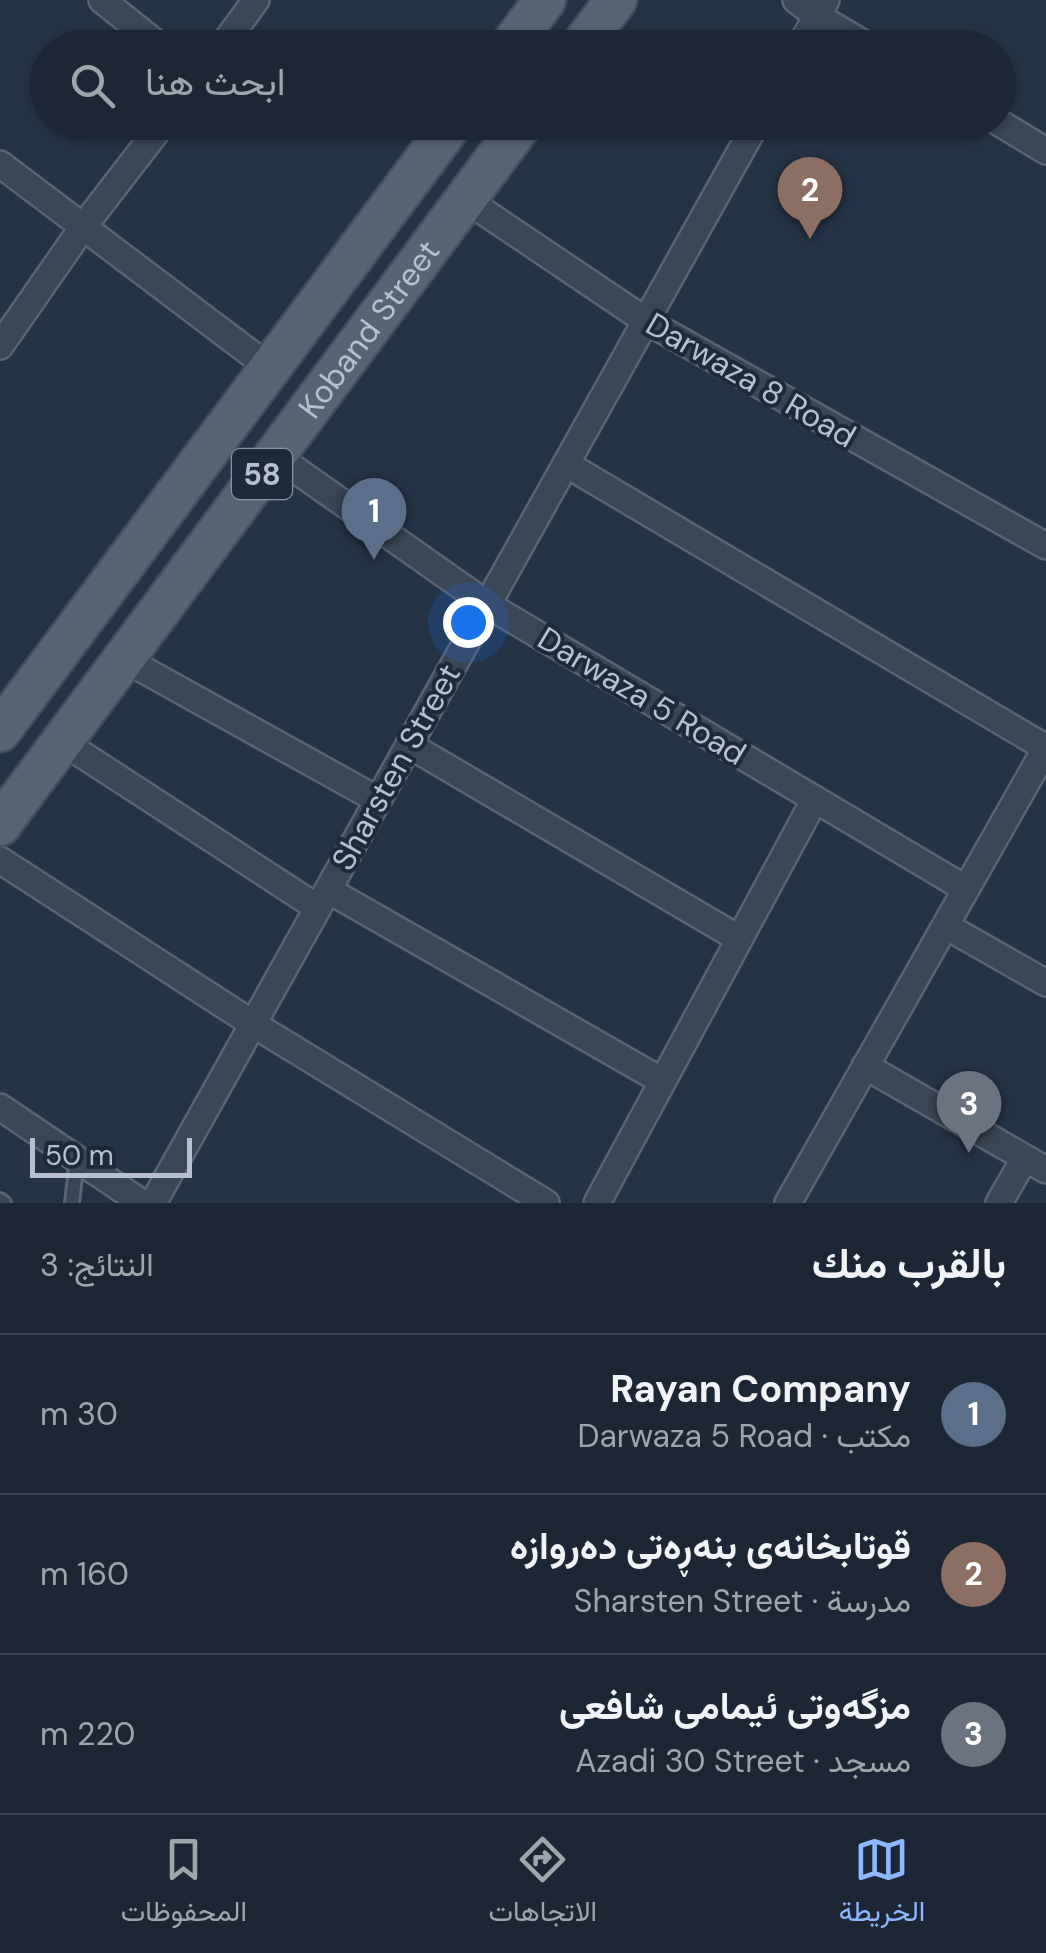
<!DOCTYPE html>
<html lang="ar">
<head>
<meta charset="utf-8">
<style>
  body { margin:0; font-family:"DM Sans",Vazirmatn,sans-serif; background:#252e3c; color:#f1f3f6; direction:rtl }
  .scale { position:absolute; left:30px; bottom:25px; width:162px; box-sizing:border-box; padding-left:10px; border:5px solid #b8c0cf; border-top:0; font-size:28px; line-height:35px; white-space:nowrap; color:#b8c0cf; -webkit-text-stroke:8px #1e2a3b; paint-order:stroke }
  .you { position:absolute; left:468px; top:622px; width:35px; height:35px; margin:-25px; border:8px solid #fff; border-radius:50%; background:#1a73e8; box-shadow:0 0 0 15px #1a73e833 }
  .badge { display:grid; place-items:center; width:65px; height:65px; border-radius:50%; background:#8cb8ff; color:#fff; font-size:32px; font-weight:700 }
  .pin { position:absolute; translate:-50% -82px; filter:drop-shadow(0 2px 5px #0008) }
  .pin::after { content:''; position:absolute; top:52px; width:35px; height:30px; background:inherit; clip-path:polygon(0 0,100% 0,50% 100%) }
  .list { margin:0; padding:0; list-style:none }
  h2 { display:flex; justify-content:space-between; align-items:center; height:130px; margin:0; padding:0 40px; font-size:42px }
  h2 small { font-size:32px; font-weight:400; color:#a0a5ac }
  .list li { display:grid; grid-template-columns:65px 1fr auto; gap:30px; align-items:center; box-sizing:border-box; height:160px; padding:0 40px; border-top:2px solid #3a434f }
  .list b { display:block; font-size:38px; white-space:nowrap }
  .list p { margin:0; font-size:32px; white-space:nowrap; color:#a0a5ac }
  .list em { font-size:32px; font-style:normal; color:#a0a5ac }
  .icon { flex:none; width:55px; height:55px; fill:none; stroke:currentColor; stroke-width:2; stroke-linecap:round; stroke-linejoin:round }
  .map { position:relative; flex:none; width:1046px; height:1203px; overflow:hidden; direction:ltr }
  .search { position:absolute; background:#1c2634; box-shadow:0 2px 8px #0004; left:30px; right:30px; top:30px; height:110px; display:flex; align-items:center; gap:25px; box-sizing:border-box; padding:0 35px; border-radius:55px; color:#a0a5ac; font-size:38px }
  .sheet { height:610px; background:#1c2634 }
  nav { display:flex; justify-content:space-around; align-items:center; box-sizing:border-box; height:140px; border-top:2px solid #3a434f; background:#1c2634; font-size:28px; color:#a0a5ac }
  nav a { display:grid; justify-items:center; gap:5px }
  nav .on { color:#8cb8ff }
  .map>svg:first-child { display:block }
</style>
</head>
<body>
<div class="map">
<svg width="1046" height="1203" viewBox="0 0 1046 1203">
  <rect width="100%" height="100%" fill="#253346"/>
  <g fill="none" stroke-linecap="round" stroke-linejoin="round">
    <g stroke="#586373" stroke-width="18">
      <path id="service" d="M0 1200 4 1203
        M72 1203 77 1159"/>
    </g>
    <g stroke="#586373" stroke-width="30">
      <path id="minor" d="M102 0 162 48
        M796 0 817 16 799 48
        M826 0 817 16 871 48
        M221 48 256 0
        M998 122 1046 151
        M0 164 270 368
        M465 199 646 321 1046 546
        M0 346 83 227 164 122
        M276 456 488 605 966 889
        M566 464 1046 748
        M126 660 378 800
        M63 742 318 908
        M409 745 738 938
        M0 860 253 1024 546 1203
        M328 890 662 1081
        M946 926 1046 983
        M865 1066 1046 1170
        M0 1107 142 1203
        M153 1203 757 122
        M597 1203 815 799
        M788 1203 1046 748
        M999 1203 1025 1158"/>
    </g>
    <g stroke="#434e5f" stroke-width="45">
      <g id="primary">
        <path d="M509 48 545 0"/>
        <path d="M580 48 616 0"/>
        <path d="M0 731 453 122"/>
        <path id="s1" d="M0 825 523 122"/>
      </g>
    </g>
    <use href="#service" stroke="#3a4555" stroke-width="12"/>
    <use href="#minor" stroke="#3a4555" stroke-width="25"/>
    <use href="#primary" stroke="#586475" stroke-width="40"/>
  </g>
  <g text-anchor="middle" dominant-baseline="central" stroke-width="8" stroke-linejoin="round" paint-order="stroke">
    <rect fill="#1e2a3b" stroke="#8a93a3" stroke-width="2.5" x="232" y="449" width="60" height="50" rx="8"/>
    <g font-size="30" font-weight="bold" fill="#b8c0cf">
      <text x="262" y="474">58</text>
    </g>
    <g font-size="32" fill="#b8c0cf" stroke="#1e2a3b">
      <text stroke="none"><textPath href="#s1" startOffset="618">Koband Street</textPath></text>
      <text transform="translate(751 380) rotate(30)">Darwaza 8 Road</text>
      <text transform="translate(642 696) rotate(31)">Darwaza 5 Road</text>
      <text transform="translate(396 767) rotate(-61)">Sharsten Street</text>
    </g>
  </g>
</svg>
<div class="scale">50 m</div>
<div class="you"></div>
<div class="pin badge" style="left:374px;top:560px;background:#5c6f8a">1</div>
<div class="pin badge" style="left:810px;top:239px;background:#8d6e63">2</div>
<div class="pin badge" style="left:969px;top:1153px;background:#6b7280">3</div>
<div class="search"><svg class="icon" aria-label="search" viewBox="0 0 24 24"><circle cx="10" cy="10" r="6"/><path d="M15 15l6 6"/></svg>ابحث هنا</div>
</div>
<section class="sheet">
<h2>بالقرب منك<small>النتائج: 3</small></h2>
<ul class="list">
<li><span class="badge" style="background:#5c6f8a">1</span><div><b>Rayan Company</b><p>مكتب · Darwaza 5 Road</p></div><em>30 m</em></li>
<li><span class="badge" style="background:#8d6e63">2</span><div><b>قوتابخانەی بنەڕەتی دەروازە</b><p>مدرسة · Sharsten Street</p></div><em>160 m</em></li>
<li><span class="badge" style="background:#6b7280">3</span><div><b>مزگەوتی ئیمامی شافعی</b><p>مسجد · Azadi 30 Street</p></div><em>220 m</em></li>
</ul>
</section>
<nav>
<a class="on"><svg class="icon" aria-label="map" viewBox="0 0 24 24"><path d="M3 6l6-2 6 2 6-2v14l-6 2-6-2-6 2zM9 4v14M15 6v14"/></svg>الخريطة</a>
<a><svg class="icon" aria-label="directions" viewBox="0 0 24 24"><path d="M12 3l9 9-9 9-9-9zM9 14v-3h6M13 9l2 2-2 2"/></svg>الاتجاهات</a>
<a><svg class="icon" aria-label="saved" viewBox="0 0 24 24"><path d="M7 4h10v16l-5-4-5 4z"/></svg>المحفوظات</a>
</nav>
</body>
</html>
